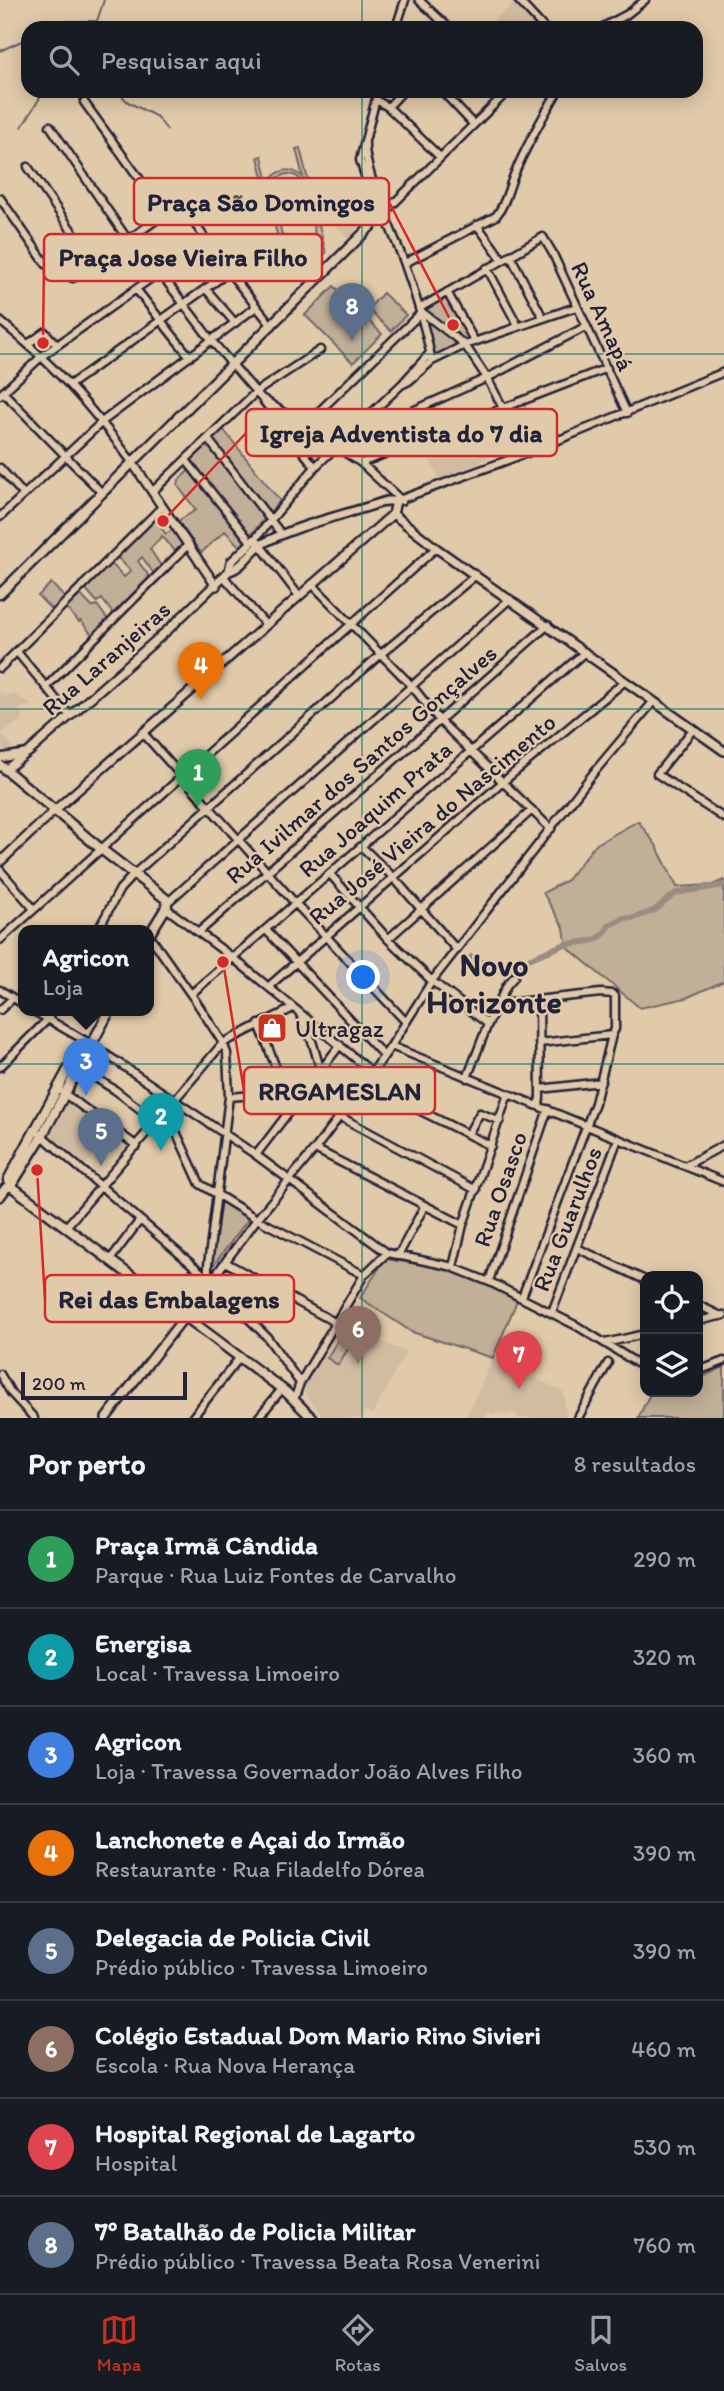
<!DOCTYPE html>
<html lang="pt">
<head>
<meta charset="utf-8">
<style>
  body { margin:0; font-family:Itim,sans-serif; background:#242831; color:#f1f3f6 }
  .controls { position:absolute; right:21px; bottom:21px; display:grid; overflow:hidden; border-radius:14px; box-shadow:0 4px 18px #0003 }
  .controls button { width:63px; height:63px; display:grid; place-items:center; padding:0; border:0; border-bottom:2px solid #363941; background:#171b24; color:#f1f3f6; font:35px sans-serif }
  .scale { position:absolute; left:21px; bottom:18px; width:166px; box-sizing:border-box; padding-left:7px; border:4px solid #22223b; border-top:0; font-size:19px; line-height:24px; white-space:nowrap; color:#22223b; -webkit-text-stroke:5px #e1caaa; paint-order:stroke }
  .you { position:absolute; left:364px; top:978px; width:24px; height:24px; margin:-18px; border:5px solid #fff; border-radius:50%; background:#1a73e8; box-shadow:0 0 0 10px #1a73e833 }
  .badge { display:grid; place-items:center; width:46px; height:46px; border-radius:50%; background:#c8321e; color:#fff; font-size:23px; font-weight:700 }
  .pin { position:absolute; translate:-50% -58px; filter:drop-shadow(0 2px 4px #0008) }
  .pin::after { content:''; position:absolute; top:37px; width:24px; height:21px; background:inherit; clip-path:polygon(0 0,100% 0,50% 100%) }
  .popup { position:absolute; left:18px; top:925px; width:136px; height:91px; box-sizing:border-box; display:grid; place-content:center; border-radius:14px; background:#171b24; filter:drop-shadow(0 2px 5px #0005); font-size:23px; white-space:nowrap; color:#9ea1a6 }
  .popup b { font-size:26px; color:#f1f3f6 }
  .popup::after { content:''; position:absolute; left:50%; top:100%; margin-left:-14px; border:14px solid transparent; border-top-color:#171b24 }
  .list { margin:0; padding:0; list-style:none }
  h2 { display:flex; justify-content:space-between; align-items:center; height:91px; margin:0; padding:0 28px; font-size:30px }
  h2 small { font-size:23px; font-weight:400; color:#9ea1a6 }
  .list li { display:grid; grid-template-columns:46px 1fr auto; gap:21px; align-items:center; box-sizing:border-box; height:98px; padding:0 28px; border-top:2px solid #363941 }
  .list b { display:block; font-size:26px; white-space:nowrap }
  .list p { margin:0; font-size:23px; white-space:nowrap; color:#9ea1a6 }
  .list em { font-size:23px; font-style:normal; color:#9ea1a6 }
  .icon { flex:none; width:38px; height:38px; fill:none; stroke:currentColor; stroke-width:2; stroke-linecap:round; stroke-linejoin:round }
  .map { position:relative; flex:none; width:724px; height:1418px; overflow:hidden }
  .search { position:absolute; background:#171b24; box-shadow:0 4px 18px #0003; left:21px; right:21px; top:21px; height:77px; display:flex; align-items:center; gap:18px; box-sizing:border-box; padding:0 24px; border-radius:21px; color:#9ea1a6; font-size:26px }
  .sheet { height:875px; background:#171b24 }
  nav { display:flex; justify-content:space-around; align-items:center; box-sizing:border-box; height:98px; border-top:2px solid #363941; background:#171b24; font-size:19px; color:#9ea1a6 }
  nav a { display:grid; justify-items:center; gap:4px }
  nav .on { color:#c8321e }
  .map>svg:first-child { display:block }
</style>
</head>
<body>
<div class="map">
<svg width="724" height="1418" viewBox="0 0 724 1418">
  <rect width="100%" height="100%" fill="#e1caaa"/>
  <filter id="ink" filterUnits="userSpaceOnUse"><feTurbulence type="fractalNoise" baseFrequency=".0143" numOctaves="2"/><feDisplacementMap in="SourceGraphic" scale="14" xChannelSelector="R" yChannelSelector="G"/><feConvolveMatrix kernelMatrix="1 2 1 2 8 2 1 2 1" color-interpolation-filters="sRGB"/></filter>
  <g filter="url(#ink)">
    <path fill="#d2bca1" d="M516 1 538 28H485Z
      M347 198 365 221 348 239 328 217Z
      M507 425 516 447 480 461V464L439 479 427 454 469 438 477 456 471 439Z
      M0 691 6 697 13 693 31 705 17 709 24 719 2 733 13 748 4 750 0 746Z
      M66 1102 110 1132 86 1165 48 1134Z
      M341 1323 406 1352 373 1414 365 1410 360 1418H324L304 1392 309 1376Z
      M493 1358 564 1392 566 1418H520L511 1411 508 1415 502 1411 500 1414 496 1412 494 1415 488 1412 485 1418H466Z"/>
    <path fill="#c2af98" stroke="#72686a" stroke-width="2" fill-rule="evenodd" d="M300 148 326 253 323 254 320 244C314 260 300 265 287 254L288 262 284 263 258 157 262 156 268 183C277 169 290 166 303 177L296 149ZM286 174C292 174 297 175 301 180 308 190 318 239 314 250L304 257 292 255 286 249 270 190 275 179Z
      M260 244 274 263 248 282 234 263Z
      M334 286 382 334 353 363 305 315Z
      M383 293 406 315 391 331 368 309Z
      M446 296 470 338 463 341 426 311 427 307Z
      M430 323 459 344 436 355 431 349 427 325Z
      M266 402 329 449 316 460Z
      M223 429 280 501 240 547 225 531 201 553 178 521 196 510 178 486 179 480 193 466 188 461Z
      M153 517 166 534 175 528 186 543 176 552 162 536 150 549 161 566 154 574 142 557 138 561 151 579 114 615 102 599 97 602 85 588 110 562 124 577 131 571 116 556Z
      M51 583 65 598 53 611 38 596Z
      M79 593 92 607 97 605 108 620 93 636 81 621 79 622 66 608Z
      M638 821 656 845 677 887 712 885 724 880V981L686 998 640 1008 567 947 564 928 543 893 567 880 595 845Z
      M219 1200 249 1218 212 1267V1259Z
      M385 1259 443 1268 518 1298 493 1358 412 1332 360 1298Z
      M340 1337 351 1344 338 1365 327 1358Z
      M724 1367V1418H638L651 1392H667L671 1395 676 1392H698V1379Z"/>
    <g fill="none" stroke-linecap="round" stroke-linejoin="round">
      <path stroke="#6b6266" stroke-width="2" d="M45 28 64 21H97
        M97 28V21L104 0
        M0 51 28 38
        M117 91 128 102 157 117 167 130
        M22 127 44 91"/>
      <path stroke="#9b8c82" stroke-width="6" d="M471 957C478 960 499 972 505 972 513 973 517 966 523 962 534 956 547 952 558 947 578 938 599 949 609 925L624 918H634L655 910 676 893 724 885"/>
      <g stroke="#22223b" stroke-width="11">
        <path id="minor" d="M419 0 449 28
          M518 0 544 28
          M396 28 405 0
          M601 28 626 15 645 0
          M442 91 473 124
          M376 100 388 107 440 157
          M84 102 165 214
          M388 107 403 91
          M50 126 128 240
          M365 143C364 172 393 232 404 262 416 295 425 327 432 361
          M28 167 94 263
          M376 191 366 179 360 160 378 91
          M0 198 46 264 73 278 198 191
          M180 203 229 272 272 326
          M385 212 508 91
          M477 225 502 259
          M133 237 211 340 262 399 315 467 401 385 409 381 432 361 465 345 576 307
          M510 255 543 318
          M405 263 496 216C506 204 508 189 514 175 526 146 542 118 558 91
          M46 264 79 240
          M487 268 518 326
          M136 289 190 357
          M206 289 235 323
          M447 292 475 342
          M420 308 543 237 552 252 627 413
          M422 312 465 345 487 378 527 453
          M0 321C52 362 93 408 132 462
          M28 344 45 332 57 345
          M71 384 229 272
          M402 384 430 353
          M3 392 101 492
          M0 395 42 356 206 239
          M263 399 361 463 402 501
          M304 426 422 312
          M208 439 282 535
          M347 440 487 378 585 327
          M186 460 251 542
          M361 463 607 368
          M0 468 24 495
          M152 492 256 392 320 350
          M396 501 527 453 724 372
          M0 517 103 421 256 307
          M255 539 315 467
          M260 545 299 596
          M224 577 265 624
          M312 584 412 686 439 720 551 829
          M17 652 70 716
          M0 668 162 507
          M46 687 189 544
          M691 732 657 774 724 818
          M143 733 295 903 406 1022
          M362 847 393 877 457 950
          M0 870 34 909
          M330 874 388 939 432 981 488 1024
          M168 902 510 599
          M166 908 233 958 372 1072
          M98 930 120 889 134 874 381 654 476 575
          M266 930 384 1056
          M199 932 548 625
          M149 935 197 1003 223 1043 227 1053 229 1097 208 1265V1278
          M388 939 532 810
          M0 940 436 548
          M268 987 504 781 624 682
          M0 990 23 1004
          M191 994 585 652
          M539 1001 540 1098 539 1105
          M499 1004 601 993 613 994 615 996V1029L612 1035 539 1043
          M0 1010 13 998
          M32 1010 89 1043
          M300 1014 313 1044 321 1072
          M92 1045 256 1155 387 1253 449 1266 492 1283 577 1326 645 1368
          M391 1046 724 1182
          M0 1067 47 1020 52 1010
          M80 1068 115 1090 157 1122
          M467 1078 488 1024 507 985 514 977
          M365 1083 491 1146
          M540 1089 601 1082
          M62 1092 137 1146
          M229 1097 254 1095 280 1078 259 1024
          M166 1110 200 1184 257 1219 364 1275
          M339 1116 476 1190
          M40 1134 210 1280 267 1337 300 1383 294 1400
          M468 1134 480 1113 500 1121
          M315 1149 463 1225
          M256 1155 340 1045
          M685 1166 724 1145
          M66 1227 223 1043 293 1008
          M577 1248 645 1280
          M398 1256 424 1207
          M110 1260 140 1220
          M225 1262 336 1323
          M453 1267 463 1225 508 1094
          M489 1281 548 1109
          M522 1297 595 1103 612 1035
          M698 1305 721 1316
          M552 1312 618 1139
          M185 1316 257 1219 315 1149 365 1083 391 1046 432 981 595 771 653 702
          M698 1321 724 1315
          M605 1343 645 1334
          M698 1371 724 1361
          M0 1374 11 1393 34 1418
          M300 1383 364 1275 387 1253
          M192 1418 240 1357
          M258 1418 282 1389
          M578 1418 608 1363"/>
      </g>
      <g stroke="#22223b" stroke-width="12">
        <path id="tertiary" d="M132 462 216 586
          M393 514 436 548 724 751
          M229 571 231 562 255 539 260 545
          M0 758 24 754
          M6 769 30 751 171 627 229 571C243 568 250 551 262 544 295 525 349 514 386 501H396L393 514
          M0 862 55 810 393 514
          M106 1418 185 1316"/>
      </g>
      <g stroke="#22223b" stroke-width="13">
        <path id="secondary" d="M0 594 385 212
          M0 765 101 849 166 899 167 906 149 935
          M8 1180 71 1064 89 1043 92 1045
          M11 1186 286 1392 312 1418
          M11 1186 42 1136 110 1010
          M0 1196 6 1188 11 1186"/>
      </g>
      <use href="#minor" stroke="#e1caaa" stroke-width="6"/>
      <use href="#tertiary" stroke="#e1caaa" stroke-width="7"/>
      <use href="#secondary" stroke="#e1caaa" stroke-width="8"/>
    </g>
  </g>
  <path fill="none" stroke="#0f766e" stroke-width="2" stroke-opacity="0.55" d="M362 0V28M362 91V1418M0 354H724M0 709H724M0 1064H724"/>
  <defs>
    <g id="shop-square" transform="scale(1.575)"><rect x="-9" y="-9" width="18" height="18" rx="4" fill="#c8321e" stroke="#e1caaa"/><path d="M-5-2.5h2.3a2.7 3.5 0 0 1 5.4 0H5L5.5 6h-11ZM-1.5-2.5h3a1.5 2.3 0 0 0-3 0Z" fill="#fff"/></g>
  </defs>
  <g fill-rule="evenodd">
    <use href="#shop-square" x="272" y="1028"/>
  </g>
  <g text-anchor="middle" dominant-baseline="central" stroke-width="5" stroke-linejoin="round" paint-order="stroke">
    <g font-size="24" fill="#22223b" stroke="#e1caaa">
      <text transform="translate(603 316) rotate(65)">Rua Amapá</text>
      <text transform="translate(106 658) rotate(-41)">Rua Laranjeiras</text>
      <text transform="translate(361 764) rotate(-41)">Rua Ivilmar dos Santos Gonçalves</text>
      <text transform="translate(375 809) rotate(-41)">Rua Joaquim Prata</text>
      <text transform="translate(432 819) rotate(-40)">Rua José Vieira do Nascimento</text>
      <text transform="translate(500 1189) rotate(-71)">Rua Osasco</text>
      <text transform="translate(567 1219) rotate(-69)">Rua Guarulhos</text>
    </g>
    <g font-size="24" fill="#22223b" stroke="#e1caaa" text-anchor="start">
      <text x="295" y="1028">Ultragaz</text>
    </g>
    <g font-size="32" font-weight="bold" fill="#22223b" stroke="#e1caaa">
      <text x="494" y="965">Novo<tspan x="494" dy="37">Horizonte</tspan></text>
    </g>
  </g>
  <path fill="none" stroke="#d62828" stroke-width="2.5" d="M453 325L389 202M43 343L44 257M163 521L246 433M223 962L244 1091M37 1170L45 1299"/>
  <g fill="#d62828" stroke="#e1caaa" stroke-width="2.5">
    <circle cx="453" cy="325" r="7"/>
    <circle cx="43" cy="343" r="7"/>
    <circle cx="163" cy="521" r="7"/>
    <circle cx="223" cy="962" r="7"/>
    <circle cx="37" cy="1170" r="7"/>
  </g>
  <g fill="#e1caaa" stroke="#d62828" stroke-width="2.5">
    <rect x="134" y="178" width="255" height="47" rx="7"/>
    <rect x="44" y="234" width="278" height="47" rx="7"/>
    <rect x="246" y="409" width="311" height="47" rx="7"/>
    <rect x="244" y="1067" width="191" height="47" rx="7"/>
    <rect x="45" y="1275" width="249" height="47" rx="7"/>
  </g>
  <g font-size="26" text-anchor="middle" font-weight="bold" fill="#22223b">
    <text x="261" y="211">Praça São Domingos</text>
    <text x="183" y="266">Praça Jose Vieira Filho</text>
    <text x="401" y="442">Igreja Adventista do 7 dia</text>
    <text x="340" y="1100">RRGAMESLAN</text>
    <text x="169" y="1308">Rei das Embalagens</text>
  </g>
</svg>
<div class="controls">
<button><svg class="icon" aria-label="locate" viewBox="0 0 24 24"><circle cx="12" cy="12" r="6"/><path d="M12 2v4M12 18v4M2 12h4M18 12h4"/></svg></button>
<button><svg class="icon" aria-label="layers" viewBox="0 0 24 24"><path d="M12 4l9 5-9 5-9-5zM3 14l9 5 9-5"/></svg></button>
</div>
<div class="scale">200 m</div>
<div class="you"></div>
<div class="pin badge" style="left:198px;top:807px;background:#2e9e5b">1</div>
<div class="pin badge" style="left:161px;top:1151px;background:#0f9aa8">2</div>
<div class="pin badge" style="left:86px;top:1096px;background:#3f7fe0">3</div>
<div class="popup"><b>Agricon</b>Loja</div>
<div class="pin badge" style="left:201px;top:700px;background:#e8710a">4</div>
<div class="pin badge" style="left:101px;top:1166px;background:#5c6f8a">5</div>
<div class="pin badge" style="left:358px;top:1364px;background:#8d6e63">6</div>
<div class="pin badge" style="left:519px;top:1389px;background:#e0444e">7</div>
<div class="pin badge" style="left:352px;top:341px;background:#5c6f8a">8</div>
<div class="search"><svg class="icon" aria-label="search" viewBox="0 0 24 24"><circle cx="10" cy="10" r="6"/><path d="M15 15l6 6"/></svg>Pesquisar aqui</div>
</div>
<section class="sheet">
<h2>Por perto<small>8 resultados</small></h2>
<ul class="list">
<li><span class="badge" style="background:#2e9e5b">1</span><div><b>Praça Irmã Cândida</b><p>Parque · Rua Luiz Fontes de Carvalho</p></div><em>290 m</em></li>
<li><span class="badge" style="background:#0f9aa8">2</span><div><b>Energisa</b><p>Local · Travessa Limoeiro</p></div><em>320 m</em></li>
<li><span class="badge" style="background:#3f7fe0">3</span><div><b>Agricon</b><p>Loja · Travessa Governador João Alves Filho</p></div><em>360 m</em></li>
<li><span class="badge" style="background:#e8710a">4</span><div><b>Lanchonete e Açai do Irmão</b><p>Restaurante · Rua Filadelfo Dórea</p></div><em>390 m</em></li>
<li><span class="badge" style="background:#5c6f8a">5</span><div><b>Delegacia de Policia Civil</b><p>Prédio público · Travessa Limoeiro</p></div><em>390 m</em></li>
<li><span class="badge" style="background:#8d6e63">6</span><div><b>Colégio Estadual Dom Mario Rino Sivieri</b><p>Escola · Rua Nova Herança</p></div><em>460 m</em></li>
<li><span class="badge" style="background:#e0444e">7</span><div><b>Hospital Regional de Lagarto</b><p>Hospital</p></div><em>530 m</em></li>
<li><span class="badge" style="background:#5c6f8a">8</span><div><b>7º Batalhão de Policia Militar</b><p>Prédio público · Travessa Beata Rosa Venerini</p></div><em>760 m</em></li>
</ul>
</section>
<nav>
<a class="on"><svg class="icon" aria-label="map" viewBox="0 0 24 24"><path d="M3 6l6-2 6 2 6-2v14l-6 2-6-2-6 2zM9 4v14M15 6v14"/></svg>Mapa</a>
<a><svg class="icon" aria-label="directions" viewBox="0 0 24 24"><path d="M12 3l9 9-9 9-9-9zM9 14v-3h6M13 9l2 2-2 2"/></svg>Rotas</a>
<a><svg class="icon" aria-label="saved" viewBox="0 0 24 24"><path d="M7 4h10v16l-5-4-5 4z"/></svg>Salvos</a>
</nav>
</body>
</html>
